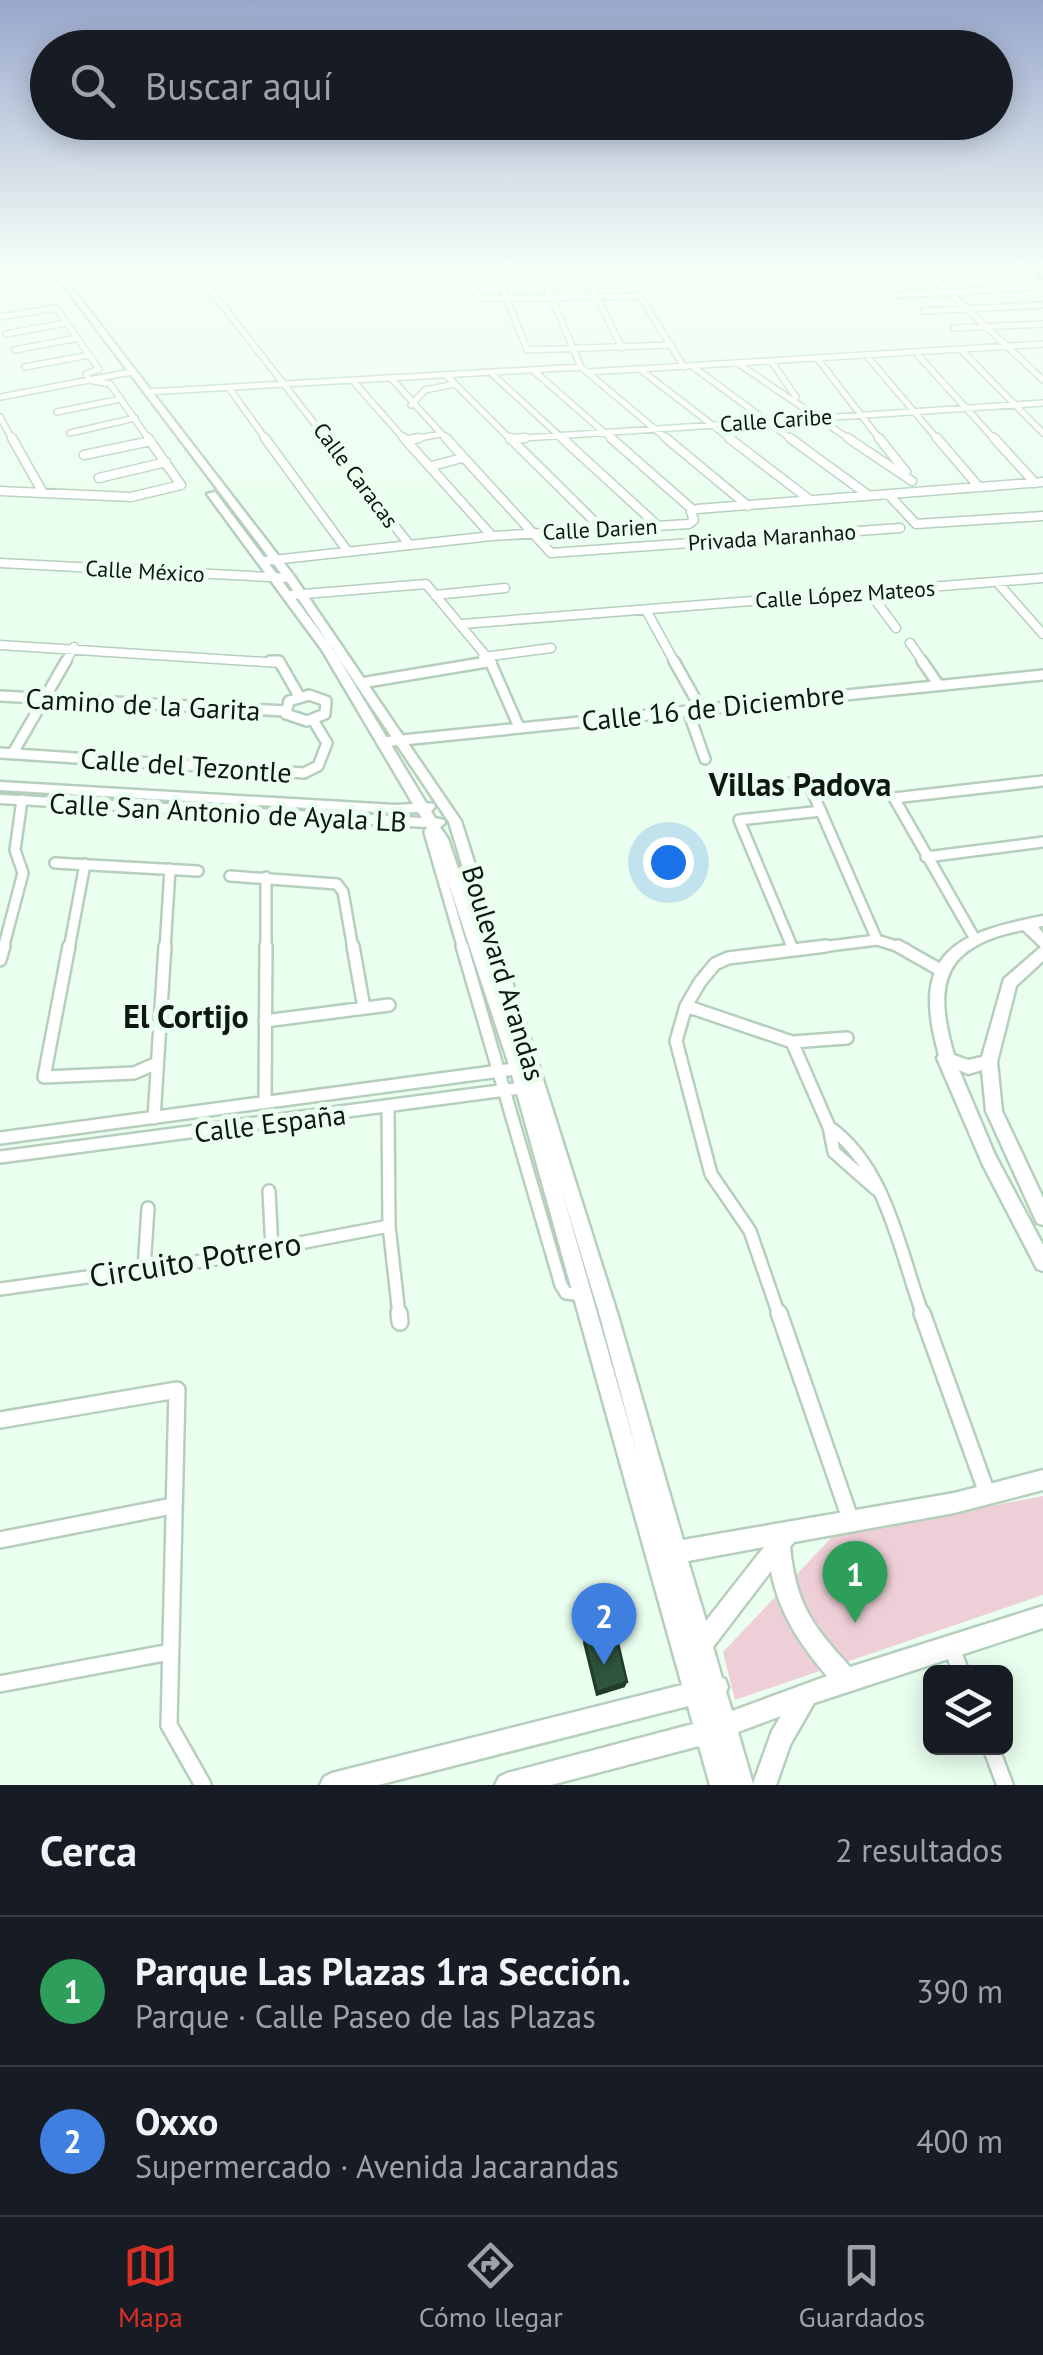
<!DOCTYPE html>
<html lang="es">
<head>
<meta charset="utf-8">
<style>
  body { margin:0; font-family:"PT Sans",sans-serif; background:#20242c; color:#f1f3f6 }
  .controls { position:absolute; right:30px; bottom:30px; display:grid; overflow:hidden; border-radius:15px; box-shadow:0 5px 25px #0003 }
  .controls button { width:90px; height:90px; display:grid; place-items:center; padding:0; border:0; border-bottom:2px solid #363941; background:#171b24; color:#f1f3f6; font:50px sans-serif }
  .you { position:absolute; left:668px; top:862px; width:35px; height:35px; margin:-25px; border:8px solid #fff; border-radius:50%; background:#1a73e8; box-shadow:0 0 0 15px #1a73e833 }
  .badge { display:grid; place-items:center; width:65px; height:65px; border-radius:50%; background:#d93025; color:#fff; font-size:32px; font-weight:700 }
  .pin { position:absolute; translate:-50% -82px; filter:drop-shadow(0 2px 5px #0008) }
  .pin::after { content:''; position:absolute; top:52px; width:35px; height:30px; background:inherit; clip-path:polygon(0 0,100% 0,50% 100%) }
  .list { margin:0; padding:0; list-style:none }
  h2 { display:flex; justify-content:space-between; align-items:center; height:130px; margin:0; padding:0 40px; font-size:42px }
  h2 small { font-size:32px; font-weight:400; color:#9ea1a6 }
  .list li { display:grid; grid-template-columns:65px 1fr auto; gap:30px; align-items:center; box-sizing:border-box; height:150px; padding:0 40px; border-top:2px solid #363941 }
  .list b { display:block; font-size:38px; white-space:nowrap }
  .list p { margin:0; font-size:32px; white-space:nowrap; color:#9ea1a6 }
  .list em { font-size:32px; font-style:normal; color:#9ea1a6 }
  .icon { flex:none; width:55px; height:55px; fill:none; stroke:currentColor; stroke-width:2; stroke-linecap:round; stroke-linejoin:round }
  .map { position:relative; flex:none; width:1043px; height:1785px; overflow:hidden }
  .search { position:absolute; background:#171b24; box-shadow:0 5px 25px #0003; left:30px; right:30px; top:30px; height:110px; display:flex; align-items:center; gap:25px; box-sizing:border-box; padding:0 35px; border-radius:55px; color:#9ea1a6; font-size:38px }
  .sheet { height:430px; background:#171b24 }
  nav { display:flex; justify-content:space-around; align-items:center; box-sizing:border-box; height:140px; border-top:2px solid #363941; background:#171b24; font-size:28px; color:#9ea1a6 }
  nav a { display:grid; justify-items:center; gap:5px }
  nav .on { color:#d93025 }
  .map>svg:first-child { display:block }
</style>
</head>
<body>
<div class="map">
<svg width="1043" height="1785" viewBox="0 0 1043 1785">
  <rect width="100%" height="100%" fill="#eafff0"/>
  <path fill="#efcfd7" d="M1043 1496V1595L735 1700 723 1652 833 1536Z"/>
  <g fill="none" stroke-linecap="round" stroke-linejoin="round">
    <g stroke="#b6cfbd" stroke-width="8">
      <path id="street-far4" d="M192 266 328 441
        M432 266 457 277
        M448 266 482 299 640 296 684 367
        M494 266 527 350 672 345
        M538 266 581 367 669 441
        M582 266 622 348
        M921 266 1043 380
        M55 275 193 266
        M863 279 1007 271
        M897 295 1038 287
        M924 311 1043 305
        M0 317 56 308 99 369 86 374 89 380
        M954 328 1043 324
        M6 334 66 323
        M15 350 77 338
        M961 350 1043 433
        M915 352 996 441
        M866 355 939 441
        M817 358 881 441
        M771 361 796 397
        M739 364 852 441
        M692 366 794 441
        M25 367 89 355
        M641 370 733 441
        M534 371 614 441
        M588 372 1043 344
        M491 373 565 441
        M446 375 512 441
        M391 378 448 441
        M89 380 110 384 150 441
        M353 381 406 441
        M229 388 267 441
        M147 392 581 367
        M0 397 131 372
        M411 405 425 390 455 384
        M57 412 121 399
        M0 417 13 441
        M70 433 135 418
        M510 439 1043 403
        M409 440 440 434"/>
    </g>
    <g stroke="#b6cfbd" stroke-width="11">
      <path id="street-far3" d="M12 438 43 493
        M265 438 346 549
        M326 438 408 543
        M404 438 492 536
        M446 438 551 553 900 528
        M510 438 602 529
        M562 438 658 526
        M611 438 693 510
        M666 438 748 506
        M729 438 810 500
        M790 438 868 495
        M848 438 912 481
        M879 438 906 472
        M937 438 979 487
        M994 438 1035 483
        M510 439 525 438
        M409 440 419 438
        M84 455 151 441
        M432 466 462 458
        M99 478 166 462
        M0 491 131 497 181 485 148 438
        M889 495 916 524 1043 516
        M264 561 492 536 689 524 694 520 691 512 697 509 1043 482
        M0 563 290 578
        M997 582 1043 634
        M870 593 896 628
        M292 595 426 584 492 663
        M435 595 505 588
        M646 610 675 663
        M462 624 1043 578
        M910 643 924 663
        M0 645 280 663
        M483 657 551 648
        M65 663 74 647
        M481 663 487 662"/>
    </g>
    <g stroke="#b6cfbd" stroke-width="14">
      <path id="street-far2" d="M270 661H279L299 696
        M490 661 519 727
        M674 661 701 709
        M922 661 938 684
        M361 683 487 662
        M309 695 326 701 325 714 307 721 286 714 289 701Z
        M0 696 285 711
        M688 711 705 759
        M383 742 1043 675
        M0 753 304 773 318 766 327 743 313 720
        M13 753 66 661
        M779 783 809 784 877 940
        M429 832 463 949
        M926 857 1043 842
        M55 863 198 871
        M230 876 337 884 343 892 353 949
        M975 939 894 798 1043 781
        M3 949 23 873 15 850 22 800
        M69 949 85 864
        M165 949 170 869
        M266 949V877
        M793 949 739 820 821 811
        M805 949 877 940 906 949"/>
    </g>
    <g stroke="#b6cfbd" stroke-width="16">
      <path id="street-far1" d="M69 946 44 1077 134 1073 157 1063
        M353 946 364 1008
        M462 946 561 1285 566 1293 583 1295
        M898 946 942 971
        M0 960 4 946
        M686 1006 792 1042 829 1127 834 1152 876 1189
        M265 1021 389 1005
        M792 1042 847 1038
        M265 1102 266 946
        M388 1108 389 1226 399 1315
        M154 1118 165 946
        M829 1127C886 1166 900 1253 923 1315
        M0 1138 522 1068
        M0 1157 529 1087
        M269 1191 272 1249
        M144 1269 148 1208
        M0 1289 210 1260 389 1226
        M779 1315 750 1231 711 1174 676 1041 686 1006 700 982 715 964 728 958 826 946"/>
    </g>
    <g stroke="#b6cfbd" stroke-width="20">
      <path id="street" d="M399 1313 400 1322
        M779 1313 851 1521
        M922 1313 987 1493
        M0 1420 177 1390 169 1725 203 1785
        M0 1540 172 1506
        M951 1646 961 1672
        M0 1684 170 1652
        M991 1748 1005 1785"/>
    </g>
    <g stroke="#b6cfbd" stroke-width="5">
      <path id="secondary" d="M49 266H55L294 576 461 821 618 1316 683 1540 954 1493 1043 1470V1490L954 1513 794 1542 790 1547C796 1605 812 1625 850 1667L1043 1606V1628L814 1703 790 1745 776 1785H710L699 1746 551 1785H495L499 1777 507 1773 693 1724 688 1706 378 1785H320L324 1777 332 1773 682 1685 510 1068 434 839 427 827 0 803V795L422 818 418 812 395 813 0 790V782L395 805 413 804 322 650 207 494 215 492 333 649 426 803 434 804 435 807 431 811 435 818 444 820 445 823 440 827 448 839 508 1017 449 822 286 580ZM561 1188 600 1316 638 1456ZM764 1547 706 1621 688 1561ZM771 1571C779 1613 800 1644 827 1676L732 1711 726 1692 728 1687 725 1679 722 1678 713 1647ZM781 1716 772 1731 753 1784 738 1732Z
        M1043 916V926L1038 927 1043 933V961L1016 986 997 1062 1002 1111 1043 1198V1225L1037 1223 986 1111 982 1070 968 1074 959 1070 995 1155 1043 1245V1271L1037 1269 983 1165 937 1058 939 1055C910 954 953 933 1043 916ZM1023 930 1041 947 1004 979 982 1057 968 1060 954 1055C932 981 944 946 1023 930Z"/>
    </g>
    <use href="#street-far4" stroke="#fff" stroke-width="5"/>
    <use href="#street-far3" stroke="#fff" stroke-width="8"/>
    <use href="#street-far2" stroke="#fff" stroke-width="9"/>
    <use href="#street-far1" stroke="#fff" stroke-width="11"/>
    <use href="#street" stroke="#fff" stroke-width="15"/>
    <use href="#secondary" fill="#fff" fill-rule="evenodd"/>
    <g stroke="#434f47" stroke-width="5">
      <path id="rail" d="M1020 266 1043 277"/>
    </g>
    <use href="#rail" stroke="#eafff0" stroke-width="2.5" stroke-dasharray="6" stroke-linecap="butt"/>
  </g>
  <path fill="#284934" d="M584 1638 625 1687 596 1696 583 1643Z"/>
  <path fill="#213c2a" d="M627 1682 625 1687 596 1696 597 1692Z"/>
  <path fill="#2f553c" stroke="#213c2a" stroke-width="2.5" d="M614 1626 627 1682 597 1692 584 1638Z"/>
  <linearGradient id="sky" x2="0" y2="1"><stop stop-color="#99a7cc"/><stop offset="0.52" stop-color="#f6fff8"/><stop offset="1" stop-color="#f6fff8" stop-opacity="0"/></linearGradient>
  <rect width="1043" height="516" fill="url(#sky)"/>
  <g text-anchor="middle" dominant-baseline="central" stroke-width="10" stroke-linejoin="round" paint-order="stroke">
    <g font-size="22" fill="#0e1711" stroke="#eafff0">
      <text transform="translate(776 420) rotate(-4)">Calle Caribe</text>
      <text transform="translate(356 475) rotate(53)">Calle Caracas</text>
      <text transform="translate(600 529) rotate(-3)">Calle Darien</text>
      <text transform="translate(772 537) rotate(-4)">Privada Maranhao</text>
      <text transform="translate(145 571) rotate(3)">Calle México</text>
      <text transform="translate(845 594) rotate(-4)">Calle López Mateos</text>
    </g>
    <g font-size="28" fill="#0e1711" stroke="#eafff0">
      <text transform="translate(143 704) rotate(3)">Camino de la Garita</text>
      <text transform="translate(713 707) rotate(-6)">Calle 16 de Diciembre</text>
      <text transform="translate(186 765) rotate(4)">Calle del Tezontle</text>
      <text transform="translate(228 812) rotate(3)">Calle San Antonio de Ayala LB</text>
      <text transform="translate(504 973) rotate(73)">Boulevard Arandas</text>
      <text transform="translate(270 1123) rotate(-7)">Calle España</text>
    </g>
    <g font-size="32" font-weight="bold" fill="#0e1711" stroke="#eafff0">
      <text x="800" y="784">Villas Padova</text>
      <text x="186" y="1016">El Cortijo</text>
    </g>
    <g font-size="32" fill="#0e1711" stroke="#eafff0">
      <text transform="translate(195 1259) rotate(-9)">Circuito Potrero</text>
    </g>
  </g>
</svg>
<div class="controls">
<button><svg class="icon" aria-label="layers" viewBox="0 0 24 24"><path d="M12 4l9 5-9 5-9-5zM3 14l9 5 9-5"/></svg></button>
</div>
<div class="you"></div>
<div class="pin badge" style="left:855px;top:1623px;background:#2e9e5b">1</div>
<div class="pin badge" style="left:604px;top:1665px;background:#3f7fe0">2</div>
<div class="search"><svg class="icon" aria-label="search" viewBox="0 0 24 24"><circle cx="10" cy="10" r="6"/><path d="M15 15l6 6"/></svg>Buscar aquí</div>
</div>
<section class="sheet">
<h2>Cerca<small>2 resultados</small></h2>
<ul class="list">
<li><span class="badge" style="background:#2e9e5b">1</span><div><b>Parque Las Plazas 1ra Sección.</b><p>Parque · Calle Paseo de las Plazas</p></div><em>390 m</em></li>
<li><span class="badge" style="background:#3f7fe0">2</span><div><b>Oxxo</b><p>Supermercado · Avenida Jacarandas</p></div><em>400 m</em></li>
</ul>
</section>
<nav>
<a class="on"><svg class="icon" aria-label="map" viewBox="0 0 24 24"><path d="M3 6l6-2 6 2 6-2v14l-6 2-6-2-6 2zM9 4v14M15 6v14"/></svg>Mapa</a>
<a><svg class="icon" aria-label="directions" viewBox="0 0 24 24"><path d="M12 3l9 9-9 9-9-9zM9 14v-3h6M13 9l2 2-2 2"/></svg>Cómo llegar</a>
<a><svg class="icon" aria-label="saved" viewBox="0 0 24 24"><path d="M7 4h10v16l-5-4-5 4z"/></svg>Guardados</a>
</nav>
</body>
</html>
